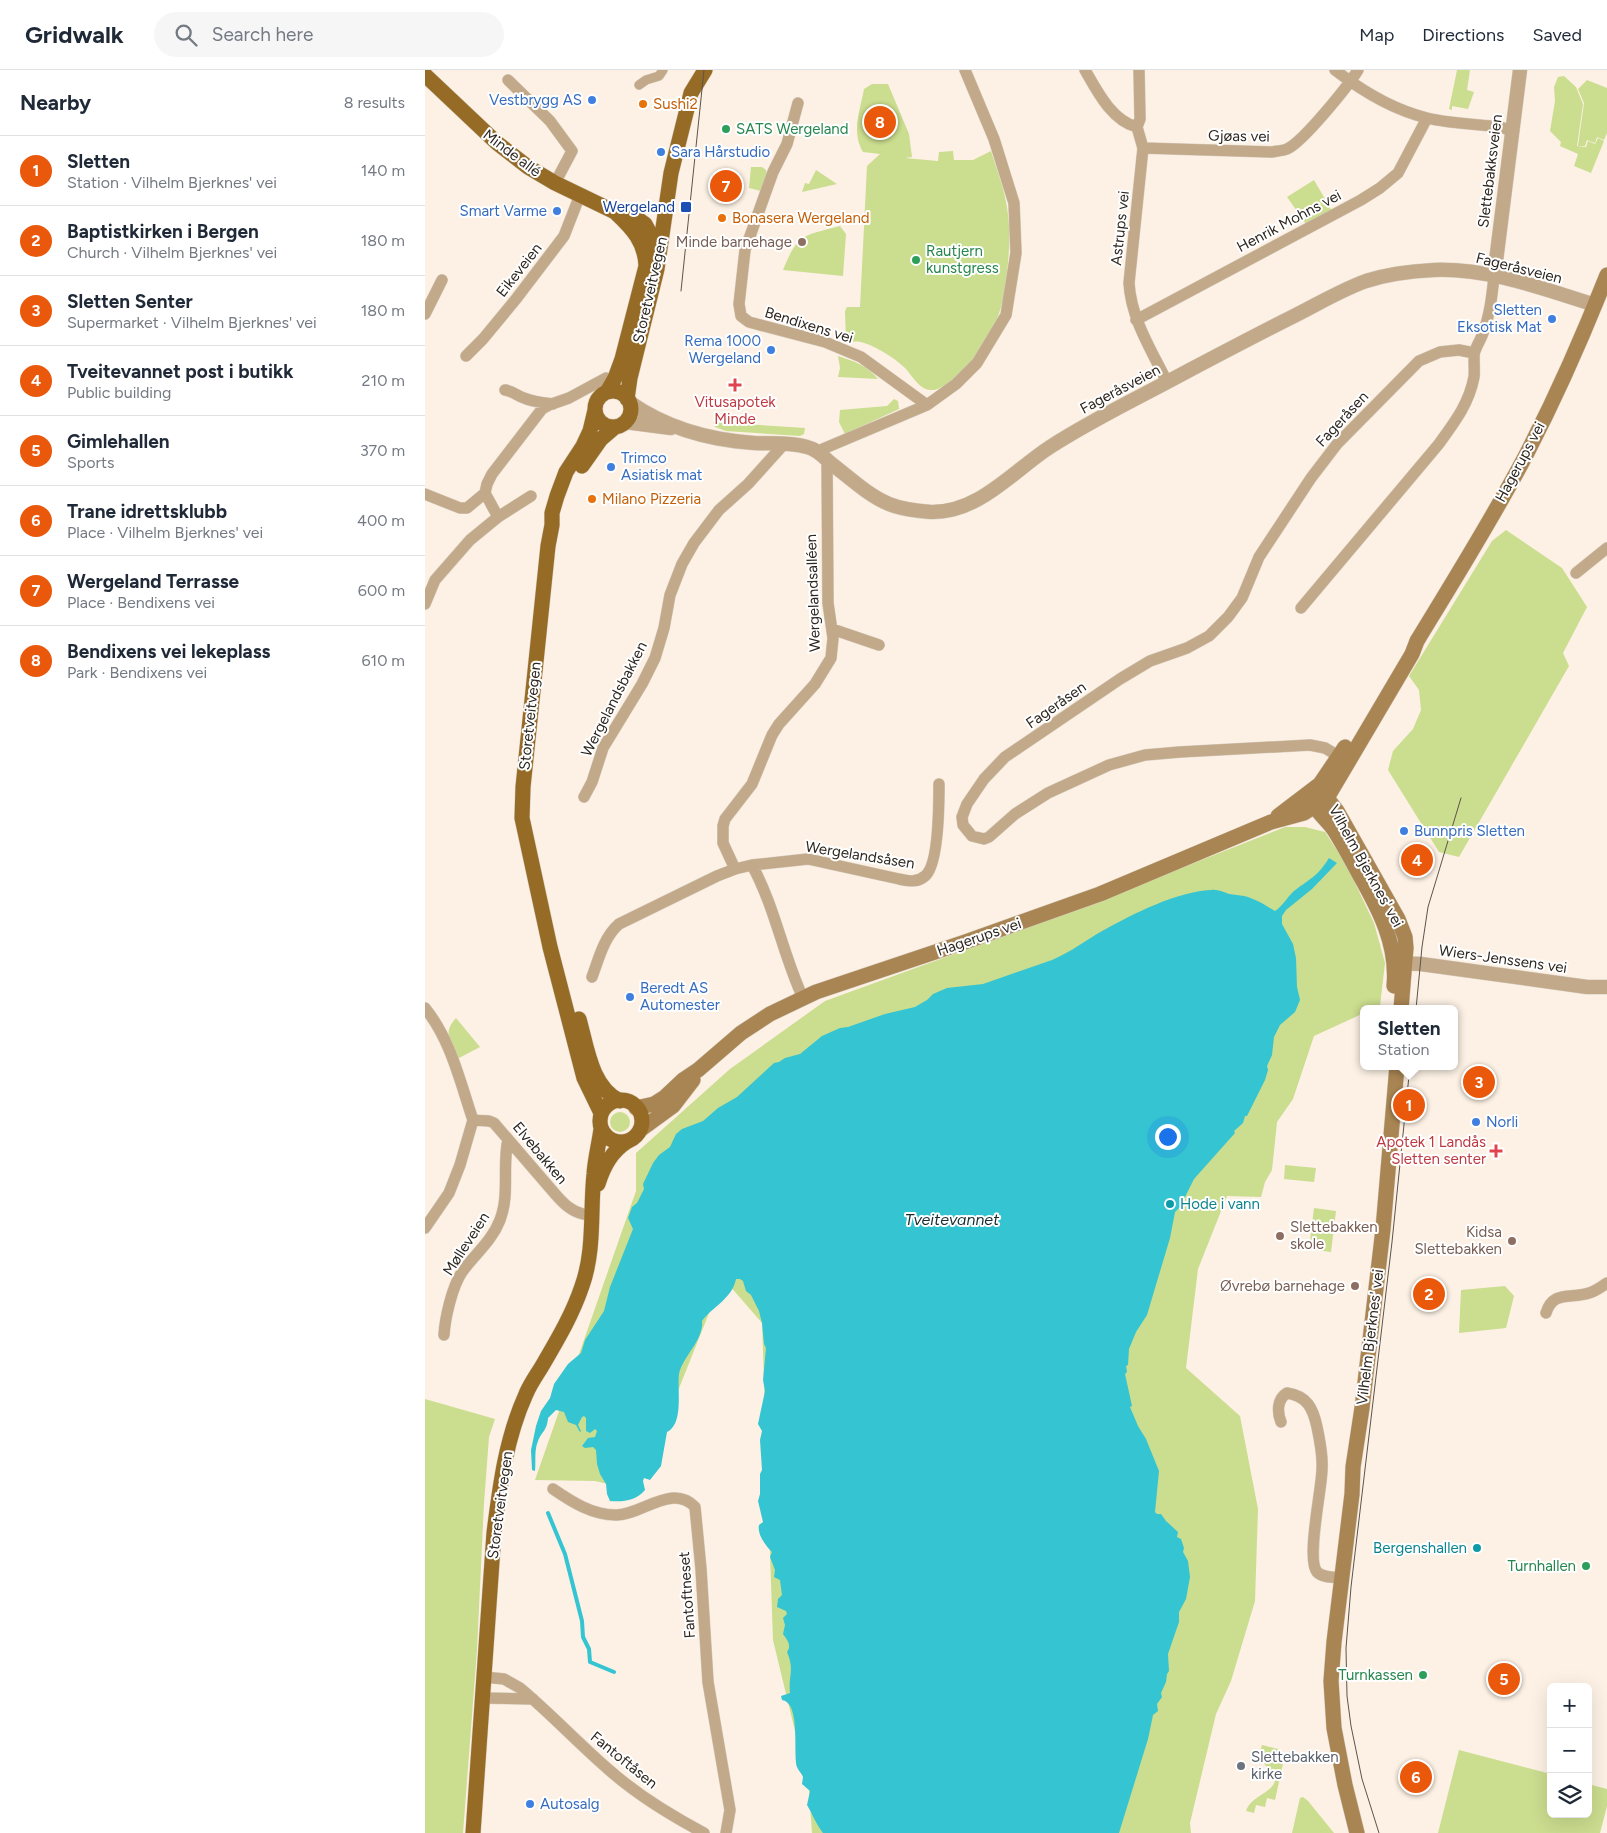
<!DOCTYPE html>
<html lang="en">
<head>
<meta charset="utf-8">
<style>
  body { margin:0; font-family:Figtree,sans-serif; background:#f6f6f7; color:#1f2937 }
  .controls { position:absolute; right:15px; bottom:15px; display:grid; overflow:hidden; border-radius:8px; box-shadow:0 5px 20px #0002 }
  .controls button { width:45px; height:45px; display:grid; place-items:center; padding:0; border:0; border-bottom:1px solid #e0e1e3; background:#fff; color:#1f2937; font:25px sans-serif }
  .you { position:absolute; left:742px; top:1066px; width:18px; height:18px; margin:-12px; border:4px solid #fff; border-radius:50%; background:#1a73e8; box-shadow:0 0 0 8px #1a73e833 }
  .badge { display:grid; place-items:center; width:32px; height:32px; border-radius:50%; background:#ea580c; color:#fff; font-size:16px; font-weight:700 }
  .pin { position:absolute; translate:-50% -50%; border:2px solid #fff; box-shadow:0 1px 5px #0006 }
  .popup { position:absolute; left:935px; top:935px; width:98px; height:65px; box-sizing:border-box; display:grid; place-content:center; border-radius:8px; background:#fff; filter:drop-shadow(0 1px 4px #0005); font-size:16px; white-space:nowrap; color:#747a83 }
  .popup b { font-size:19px; color:#1f2937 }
  .popup::after { content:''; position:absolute; left:50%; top:100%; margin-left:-10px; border:10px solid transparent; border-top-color:#fff }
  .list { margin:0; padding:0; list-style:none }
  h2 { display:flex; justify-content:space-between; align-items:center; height:65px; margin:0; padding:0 20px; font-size:21px }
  h2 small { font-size:16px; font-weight:400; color:#747a83 }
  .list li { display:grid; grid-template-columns:32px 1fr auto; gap:15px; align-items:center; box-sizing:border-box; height:70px; padding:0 20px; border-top:1px solid #e0e1e3 }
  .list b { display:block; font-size:19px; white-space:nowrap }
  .list p { margin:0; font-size:16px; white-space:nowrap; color:#747a83 }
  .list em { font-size:16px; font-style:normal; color:#747a83 }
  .icon { flex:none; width:28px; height:28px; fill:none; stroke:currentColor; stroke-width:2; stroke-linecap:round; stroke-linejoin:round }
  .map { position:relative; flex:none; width:1182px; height:1763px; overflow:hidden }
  header { display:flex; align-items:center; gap:30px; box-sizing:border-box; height:70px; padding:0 25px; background:#fff; border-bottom:1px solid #e0e1e3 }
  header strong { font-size:24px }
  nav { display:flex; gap:28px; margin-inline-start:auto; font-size:18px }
  .search { width:350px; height:45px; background:#f6f6f7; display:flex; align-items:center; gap:12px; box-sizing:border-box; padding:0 18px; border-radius:28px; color:#747a83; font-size:19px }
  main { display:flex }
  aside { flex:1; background:#fff }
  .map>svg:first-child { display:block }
</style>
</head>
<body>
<header>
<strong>Gridwalk</strong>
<div class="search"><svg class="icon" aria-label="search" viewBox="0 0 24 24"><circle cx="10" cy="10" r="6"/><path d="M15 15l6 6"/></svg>Search here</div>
<nav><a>Map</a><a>Directions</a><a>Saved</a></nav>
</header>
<main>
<aside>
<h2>Nearby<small>8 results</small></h2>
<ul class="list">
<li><span class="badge">1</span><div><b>Sletten</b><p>Station · Vilhelm Bjerknes' vei</p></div><em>140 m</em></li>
<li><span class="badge">2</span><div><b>Baptistkirken i Bergen</b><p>Church · Vilhelm Bjerknes' vei</p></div><em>180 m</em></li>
<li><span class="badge">3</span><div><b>Sletten Senter</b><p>Supermarket · Vilhelm Bjerknes' vei</p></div><em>180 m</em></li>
<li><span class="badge">4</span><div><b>Tveitevannet post i butikk</b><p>Public building</p></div><em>210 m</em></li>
<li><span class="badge">5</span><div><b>Gimlehallen</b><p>Sports</p></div><em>370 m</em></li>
<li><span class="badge">6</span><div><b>Trane idrettsklubb</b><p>Place · Vilhelm Bjerknes' vei</p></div><em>400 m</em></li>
<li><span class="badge">7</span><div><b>Wergeland Terrasse</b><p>Place · Bendixens vei</p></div><em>600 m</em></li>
<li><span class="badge">8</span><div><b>Bendixens vei lekeplass</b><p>Park · Bendixens vei</p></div><em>610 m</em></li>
</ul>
</aside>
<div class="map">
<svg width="1182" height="1763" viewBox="0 0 1182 1763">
  <rect width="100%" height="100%" fill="#fcf1e4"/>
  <path fill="#cbdd8f" d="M1032 0H1045L1042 20 1049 22 1043 39 1027 36V40L1024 39Z
    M1139 6 1151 17 1158 34 1152 76 1161 77 1163 71 1170 74 1173 68 1179 71 1166 103 1149 96 1153 84 1135 76 1136 72 1125 61 1130 31 1129 17 1133 7Z
    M1162 10 1182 18V63L1179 70 1172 67 1170 73 1162 70 1160 76H1153L1159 33 1153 19Z
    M447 14H463L484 64 487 87 480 88 513 91 514 82 528 81 529 90H548L566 81C571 98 578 114 581 132 585 152 585 172 583 192 580 236 570 270 537 300 530 307 517 321 506 320 495 320 488 307 481 299 473 290 449 275 436 272 432 271 426 272 421 272L420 241 422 237H435L442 96 455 84 438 82C426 62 435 41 439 19Z
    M326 97H337L341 100 342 104 336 121 324 118Z
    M391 100 412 114 377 122 380 113 384 114Z
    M889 110 907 141 881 154 862 127Z
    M415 156 421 164 418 206 358 200C373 163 378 166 415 156Z
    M413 286C429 291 443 296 453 309L413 307 415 298Z
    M469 329 473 331 474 339 420 364 414 352 415 340 462 336Z
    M288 352 380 358 379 364 375 366 301 361 290 357Z
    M1081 460 1137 498 1162 537 1138 583 1144 596 1034 787 1014 782 963 700 968 681 988 659 996 640 994 620 984 606 1067 471Z
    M860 757H880L900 762 921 794 949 853 960 893 955 936 948 939H939V943L889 966 868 1029 852 1052 847 1100 840 1112 836 1127 802 1126 773 1199 761 1298 815 1346 833 1439 830 1531 806 1611 791 1644 765 1753 766 1763H387L384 1719 348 1570 337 1253 298 1208 213 1421 170 1411 110 1410 211 1121V1083L305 999 400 931 647 841Z
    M31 948 55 977 32 989C26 972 17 963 31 948Z
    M185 1052a10 10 0 1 1 20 0a10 10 0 1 1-20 0Z
    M860 1095 891 1098 889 1112 859 1109Z
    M889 1138 911 1141 906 1182 884 1179Z
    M1080 1216 1089 1226 1081 1258 1034 1263 1036 1220Z
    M0 1329 70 1349 64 1367 59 1433 52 1580 38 1763H0Z
    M837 1675 853 1679 851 1687 859 1689 850 1730 842 1728 840 1737 831 1735 829 1743 821 1741C826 1726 847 1723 850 1711L834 1685Z
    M1034 1680 1126 1704V1744H1163V1714L1182 1719V1736L1175 1763H1013Z
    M878 1727 883 1731 909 1763H867L875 1728Z"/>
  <path fill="#34c4d2" d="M904 788 912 793 887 819 861 840 857 846V854L868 874 871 888 872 917 875 930 870 942 855 955 849 967 847 985 842 996 843 1000 840 1010 822 1046H820L818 1053 809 1061 810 1063 769 1109 755 1137 750 1142 745 1168 722 1245 711 1262 704 1279 703 1295 701 1296 702 1302 700 1304 707 1336 705 1337 713 1356 721 1369 734 1401 730 1442 732 1444H736L741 1451 753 1462 752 1467 756 1469 759 1478 758 1482 763 1491 765 1507 761 1529 754 1542V1552L743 1584 744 1601 742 1604 741 1612 736 1623 737 1627 732 1634 733 1641 728 1645 723 1669 694 1763H398C391 1754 388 1745 382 1735L385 1721 377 1714 378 1707C377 1704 373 1700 372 1697 368 1683 376 1633 357 1630L356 1626 365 1623C363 1605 370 1601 362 1582 367 1575 362 1570 358 1564L360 1555 358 1548 362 1544 361 1541 352 1537 353 1529 357 1525 355 1510 349 1507 350 1500 345 1487 347 1482C340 1475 332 1464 334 1455L338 1452 333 1431 335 1424V1404L337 1400 335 1370 337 1361 333 1354 340 1321 338 1310 341 1278 339 1274 337 1253 334 1241 326 1225 321 1221 318 1211 315 1209H311C307 1229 288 1236 277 1251 279 1270 258 1286 254 1304 252 1320 259 1354 242 1362L236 1396 225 1410 219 1408 218 1411 220 1420C211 1431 198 1432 185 1431L182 1424 181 1414 175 1404 172 1394 171 1380 168 1377 160 1378 157 1376 163 1368 170 1367 172 1361 170 1359 165 1363 161 1361V1348L159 1346 157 1347 153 1355 156 1361 155 1362 151 1355 143 1352 139 1342 131 1340 123 1348C122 1361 117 1361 113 1371 109 1380 111 1391 110 1401L107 1400 106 1380 111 1356 116 1341 125 1328 129 1314 143 1294 156 1283 160 1270 179 1241 185 1217 208 1159 203 1148 207 1137 212 1133 219 1119 218 1114 228 1093 234 1085 245 1077 251 1064 257 1059 278 1051 293 1038 312 1027 349 993 354 992 360 988 375 984 397 966 415 958 423 957 460 944 490 937 502 930 508 924 522 918 558 914 627 890C646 882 661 870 679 860 710 843 751 822 786 820 793 819 798 822 804 824 809 825 814 825 819 826 831 829 840 835 850 841 858 836 862 827 869 821 886 808 893 806 904 788Z"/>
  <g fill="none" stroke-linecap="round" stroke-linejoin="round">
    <path stroke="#34c4d2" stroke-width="4" d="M123 1443 140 1484 157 1551 158 1567 164 1579 165 1592 189 1602"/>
    <g stroke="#d7cdc1" stroke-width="10">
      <path id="pedestrian" d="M214 15 221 10 234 6 238 0"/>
    </g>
    <g stroke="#d7cdc1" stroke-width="12">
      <path id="minor" d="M660 0C672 21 687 51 712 57
        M714 0 715 49 712 57 718 78 704 213C706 249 727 281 742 312
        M910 0C937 21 969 40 1002 48 1026 54 1052 54 1076 57L1086 61
        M83 10 125 51 147 81 130 113
        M373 33 362 74 348 102 320 180 314 234 316 246 324 252 400 272 436 287 502 335
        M718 78 846 82C851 81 857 81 862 79 878 72 923 16 933 0
        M0 244 17 210
        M711 250 936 130 955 118 973 103 1002 48
        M41 286 58 269 91 229 139 166 155 125
        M80 320C88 321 92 326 99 328 108 332 119 333 128 334
        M393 381 502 335 531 314 552 293 581 245 591 183 589 133 569 69 540 0
        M60 423 73 447
        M0 424 35 438H42L60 423 62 414 67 404 117 339 124 335 144 328 181 308
        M1151 503 1182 478
        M0 534 10 510 45 470 73 447 106 426
        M876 538 1013 375C1029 353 1044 334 1049 307 1050 299 1048 285 1050 281 1052 275 1056 269 1058 263 1065 245 1067 225 1069 207
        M407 559 454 575
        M920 690 900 678 885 675 755 682 720 685 684 695 623 723 590 744 564 767 559 769 547 766 538 755 537 747 542 734 559 709 580 687 695 609 725 591 762 578 784 566 803 547 817 528 834 487 886 408 912 374 994 291 1015 282 1034 280 1049 283
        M159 727 167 712 178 678 217 614 230 588 239 558 245 525 257 494 269 473 294 440 323 414 359 374
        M327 795C350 837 358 885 378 928
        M310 799 298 773V756L300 749 327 714 347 665 354 654 390 614 406 588 408 568 403 533 402 390
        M167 907C174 888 179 867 194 854L292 806 310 799 327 795 383 789 474 809C484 811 492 813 500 806 514 795 514 732 514 714
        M0 938C26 970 35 1012 48 1050L64 1051 69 1053 131 1125C139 1134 146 1141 158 1144
        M0 1158 24 1123 35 1095 48 1050
        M1121 1243C1128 1220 1146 1229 1164 1223 1171 1221 1176 1217 1182 1213
        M19 1265C20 1248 27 1217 37 1202 50 1184 67 1171 75 1150 85 1124 77 1096 83 1069
        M856 1352C852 1342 852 1329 862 1323 882 1326 888 1338 892 1357 895 1371 898 1385 897 1399 897 1418 881 1489 892 1502 898 1508 909 1507 917 1508
        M128 1419C147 1432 167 1445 191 1445 217 1445 247 1413 270 1437L276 1499 283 1612 305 1740 301 1763
        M59 1607 79 1609 95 1618C125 1643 153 1673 183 1699 211 1724 245 1745 279 1763
        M57 1628 108 1629"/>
    </g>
    <g stroke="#d7cdc1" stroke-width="15">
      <path id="tertiary" d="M1069 207 1095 0
        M204 332C241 358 284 370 329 373 346 374 365 372 382 377 394 380 399 388 408 395 425 408 444 426 464 434 476 439 493 441 506 442 554 443 588 401 625 377 668 349 715 327 761 302 797 283 833 264 869 246 893 234 916 220 941 211 963 204 987 201 1009 200 1064 198 1119 219 1170 235
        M200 352 246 358
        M970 893 996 894 1162 917H1182"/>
    </g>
    <g stroke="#d7cdc1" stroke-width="16">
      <path id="secondary" d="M886 722 902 728 912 741 973 849 980 867 981 878 976 939
        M887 729C890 742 902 749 909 760 918 774 926 789 934 804 954 839 973 875 969 916
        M853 746 895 714 920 677
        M211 1038 229 1034 240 1027 258 1010 273 1000 316 963 345 944 391 922 540 872 675 824 846 752 879 743 902 728 987 584 992 571C1029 510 1068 448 1101 385 1131 327 1158 266 1182 205
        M215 1060 248 1036 268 1010
        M932 1763 920 1715 909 1658 906 1611 909 1572 927 1424 928 1397 937 1338 958 1159 972 996"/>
    </g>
    <g stroke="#d7cdc1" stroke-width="16">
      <path id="primary" d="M0 5 72 73 103 97 130 113 188 141 213 149 220 154 229 171 231 186
        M170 339a18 18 0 1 1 36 0a18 18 0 1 1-36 0Z
        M182 322 190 308 197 289 221 196C220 172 208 159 191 143
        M202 329 205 308 232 199 246 103 266 23 280 0
        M170 340 165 361 158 376 141 402 132 426 127 443V455L123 476 98 717 97 748 125 877 159 1008 176 1043
        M157 396 176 369 190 357
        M154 949C162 977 166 1017 195 1031
        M175 1051a21 21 0 1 1 42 0a21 21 0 1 1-42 0Z
        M173 1114C179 1095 187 1081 203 1071
        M48 1763 69 1463C75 1415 81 1368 101 1324 106 1312 114 1302 120 1291 134 1267 148 1243 157 1216 170 1180 165 1141 169 1104 170 1089 174 1074 176 1059"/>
    </g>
    <use href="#pedestrian" stroke="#c2a989" stroke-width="9"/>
    <use href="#minor" stroke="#c2a989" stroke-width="11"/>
    <use href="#tertiary" stroke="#c2a989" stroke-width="14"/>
    <use href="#secondary" stroke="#a98553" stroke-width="15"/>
    <use href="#primary" stroke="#966b26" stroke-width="15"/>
    <path stroke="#5c544b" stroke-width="1" d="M256 221 279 0
      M991 939 997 877 1003 837 1036 728
      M954 1763 937 1709 926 1656 922 1626 921 1578 926 1517 967 1172 985 996"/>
  </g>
  <g fill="#3f7fe0" stroke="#fff" stroke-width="2">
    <circle cx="167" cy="30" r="5"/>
    <circle cx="236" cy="82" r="5"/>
    <circle cx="132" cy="141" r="5"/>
    <circle cx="1127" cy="249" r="5"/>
    <circle cx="346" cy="280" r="5"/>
    <circle cx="186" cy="397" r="5"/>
    <circle cx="979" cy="761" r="5"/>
    <circle cx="205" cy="927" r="5"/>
    <circle cx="1051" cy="1052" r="5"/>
    <circle cx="105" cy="1734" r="5"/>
  </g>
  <g fill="#e8710a" stroke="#fff" stroke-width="2">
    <circle cx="218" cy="34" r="5"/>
    <circle cx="297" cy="148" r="5"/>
    <circle cx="167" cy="429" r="5"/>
  </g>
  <g fill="#2e9e5b" stroke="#fff" stroke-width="2">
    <circle cx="301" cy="59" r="5"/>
    <circle cx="491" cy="190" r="5"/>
    <circle cx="1161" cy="1496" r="5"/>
    <circle cx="998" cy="1605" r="5"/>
  </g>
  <rect fill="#1a4fb4" stroke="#fff" stroke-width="2" x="255" y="131" width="12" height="12" rx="2.5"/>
  <g fill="#8d6e63" stroke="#fff" stroke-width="2">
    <circle cx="377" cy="172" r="5"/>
    <circle cx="855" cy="1166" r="5"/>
    <circle cx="1087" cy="1171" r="5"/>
    <circle cx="930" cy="1216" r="5"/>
  </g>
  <g fill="#e0444e" stroke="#fff" stroke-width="2">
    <path d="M307.5 307.5h5v5h5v5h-5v5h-5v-5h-5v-5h5z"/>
    <path d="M1068.5 1073.5h5v5h5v5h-5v5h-5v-5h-5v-5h5z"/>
  </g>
  <g fill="#0f9aa8" stroke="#fff" stroke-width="2">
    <circle cx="745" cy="1134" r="5"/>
    <circle cx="1052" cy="1478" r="5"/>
  </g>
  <circle fill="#6b7280" stroke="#fff" stroke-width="2" cx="816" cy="1696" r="5"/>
  <g text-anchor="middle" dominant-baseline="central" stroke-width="4" stroke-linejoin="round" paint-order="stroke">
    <g font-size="15" fill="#366cbe" stroke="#fff" text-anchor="start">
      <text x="157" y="30" text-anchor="end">Vestbrygg AS</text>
      <text x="246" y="82">Sara Hårstudio</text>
      <text x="122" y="141" text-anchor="end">Smart Varme</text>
      <text x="1117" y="240" text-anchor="end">Sletten<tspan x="1117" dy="17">Eksotisk Mat</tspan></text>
      <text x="336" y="271" text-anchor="end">Rema 1000<tspan x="336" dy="17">Wergeland</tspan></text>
      <text x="196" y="388">Trimco<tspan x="196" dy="17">Asiatisk mat</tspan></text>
      <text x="989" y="761">Bunnpris Sletten</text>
      <text x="215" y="918">Beredt AS<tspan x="215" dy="17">Automester</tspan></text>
      <text x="1061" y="1052">Norli</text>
      <text x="115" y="1734">Autosalg</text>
    </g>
    <g font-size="15" fill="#c56008" stroke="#fff" text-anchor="start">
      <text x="228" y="34">Sushi2</text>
      <text x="307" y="148">Bonasera Wergeland</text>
      <text x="177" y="429">Milano Pizzeria</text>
    </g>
    <g font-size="15" fill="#27864d" stroke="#fff" text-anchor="start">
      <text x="311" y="59">SATS Wergeland</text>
      <text x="501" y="181">Rautjern<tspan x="501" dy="17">kunstgress</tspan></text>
      <text x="1151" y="1496" text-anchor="end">Turnhallen</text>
      <text x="988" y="1605" text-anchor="end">Turnkassen</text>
    </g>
    <g font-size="15" fill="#2e2720" stroke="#fff">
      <text transform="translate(814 66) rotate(1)">Gjøas vei</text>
      <text transform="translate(87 83) rotate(37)">Minde allé</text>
      <text transform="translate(1065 101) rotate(-83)">Slettebakksveien</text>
      <text transform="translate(864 151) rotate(-28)">Henrik Mohns vei</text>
      <text transform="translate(695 158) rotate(-84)">Astrups vei</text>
      <text transform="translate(1094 198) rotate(14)">Fageråsveien</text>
      <text transform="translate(94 200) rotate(-52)">Eikeveien</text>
      <text transform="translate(225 220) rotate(-77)">Storetveitvegen</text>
      <text transform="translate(384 255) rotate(17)">Bendixens vei</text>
      <text transform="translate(695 319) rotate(-28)">Fageråsveien</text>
      <text transform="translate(917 349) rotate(-47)">Fageråsen</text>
      <text transform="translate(1095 392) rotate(-62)">Hagerups vei</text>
      <text transform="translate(388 523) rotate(-92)">Wergelandsalléen</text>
      <text transform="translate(189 629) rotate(-63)">Wergelandsbakken</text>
      <text transform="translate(631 635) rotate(-35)">Fageråsen</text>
      <text transform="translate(105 646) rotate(-84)">Storetveitvegen</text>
      <text transform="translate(435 785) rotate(9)">Wergelandsåsen</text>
      <text transform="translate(941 796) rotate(61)">Vilhelm Bjerknes' vei</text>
      <text transform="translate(554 867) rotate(-19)">Hagerups vei</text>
      <text transform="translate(1078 889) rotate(8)">Wiers-Jenssens vei</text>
      <text transform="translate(115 1083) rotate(50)">Elvebakken</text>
      <text transform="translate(41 1174) rotate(-57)">Mølleveien</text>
      <text transform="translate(945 1267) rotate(-83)">Vilhelm Bjerknes' vei</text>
      <text transform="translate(75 1435) rotate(-82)">Storetveitvegen</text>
      <text transform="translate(262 1525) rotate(-94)">Fantoftneset</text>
      <text transform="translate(199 1690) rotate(39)">Fantoftåsen</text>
    </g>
    <g font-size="15" fill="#164399" stroke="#fff" text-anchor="end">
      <text x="250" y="137">Wergeland</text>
    </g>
    <g font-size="15" fill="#785e54" stroke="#fff" text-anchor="end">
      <text x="367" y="172">Minde barnehage</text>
      <text x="865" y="1157" text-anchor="start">Slettebakken<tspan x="865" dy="17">skole</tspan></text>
      <text x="1077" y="1162">Kidsa<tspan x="1077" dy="17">Slettebakken</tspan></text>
      <text x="920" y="1216">Øvrebø barnehage</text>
    </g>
    <g font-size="15" fill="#be3a42" stroke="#fff">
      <text x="310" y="332">Vitusapotek<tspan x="310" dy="17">Minde</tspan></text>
      <text x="1061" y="1072" text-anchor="end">Apotek 1 Landås<tspan x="1061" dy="17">Sletten senter</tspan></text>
    </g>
    <g font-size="15" fill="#0d838f" stroke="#fff" text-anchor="start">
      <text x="755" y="1134">Hode i vann</text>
      <text x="1042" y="1478" text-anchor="end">Bergenshallen</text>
    </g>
    <g font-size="15" fill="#5b616d" stroke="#fff" text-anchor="start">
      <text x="826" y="1687">Slettebakken<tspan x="826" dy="17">kirke</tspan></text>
    </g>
    <g font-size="16" font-style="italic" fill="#162d30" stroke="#fff">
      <text x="527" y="1149">Tveitevannet</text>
    </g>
  </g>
</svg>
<div class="controls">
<button>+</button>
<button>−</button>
<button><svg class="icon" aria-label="layers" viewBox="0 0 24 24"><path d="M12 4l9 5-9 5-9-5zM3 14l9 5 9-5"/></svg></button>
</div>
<div class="you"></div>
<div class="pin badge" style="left:984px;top:1035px">1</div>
<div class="popup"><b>Sletten</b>Station</div>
<div class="pin badge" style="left:1004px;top:1224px">2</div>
<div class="pin badge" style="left:1054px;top:1012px">3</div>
<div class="pin badge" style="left:992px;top:790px">4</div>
<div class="pin badge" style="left:1079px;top:1609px">5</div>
<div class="pin badge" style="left:991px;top:1707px">6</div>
<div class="pin badge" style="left:301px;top:116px">7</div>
<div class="pin badge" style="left:455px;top:52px">8</div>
</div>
</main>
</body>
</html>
